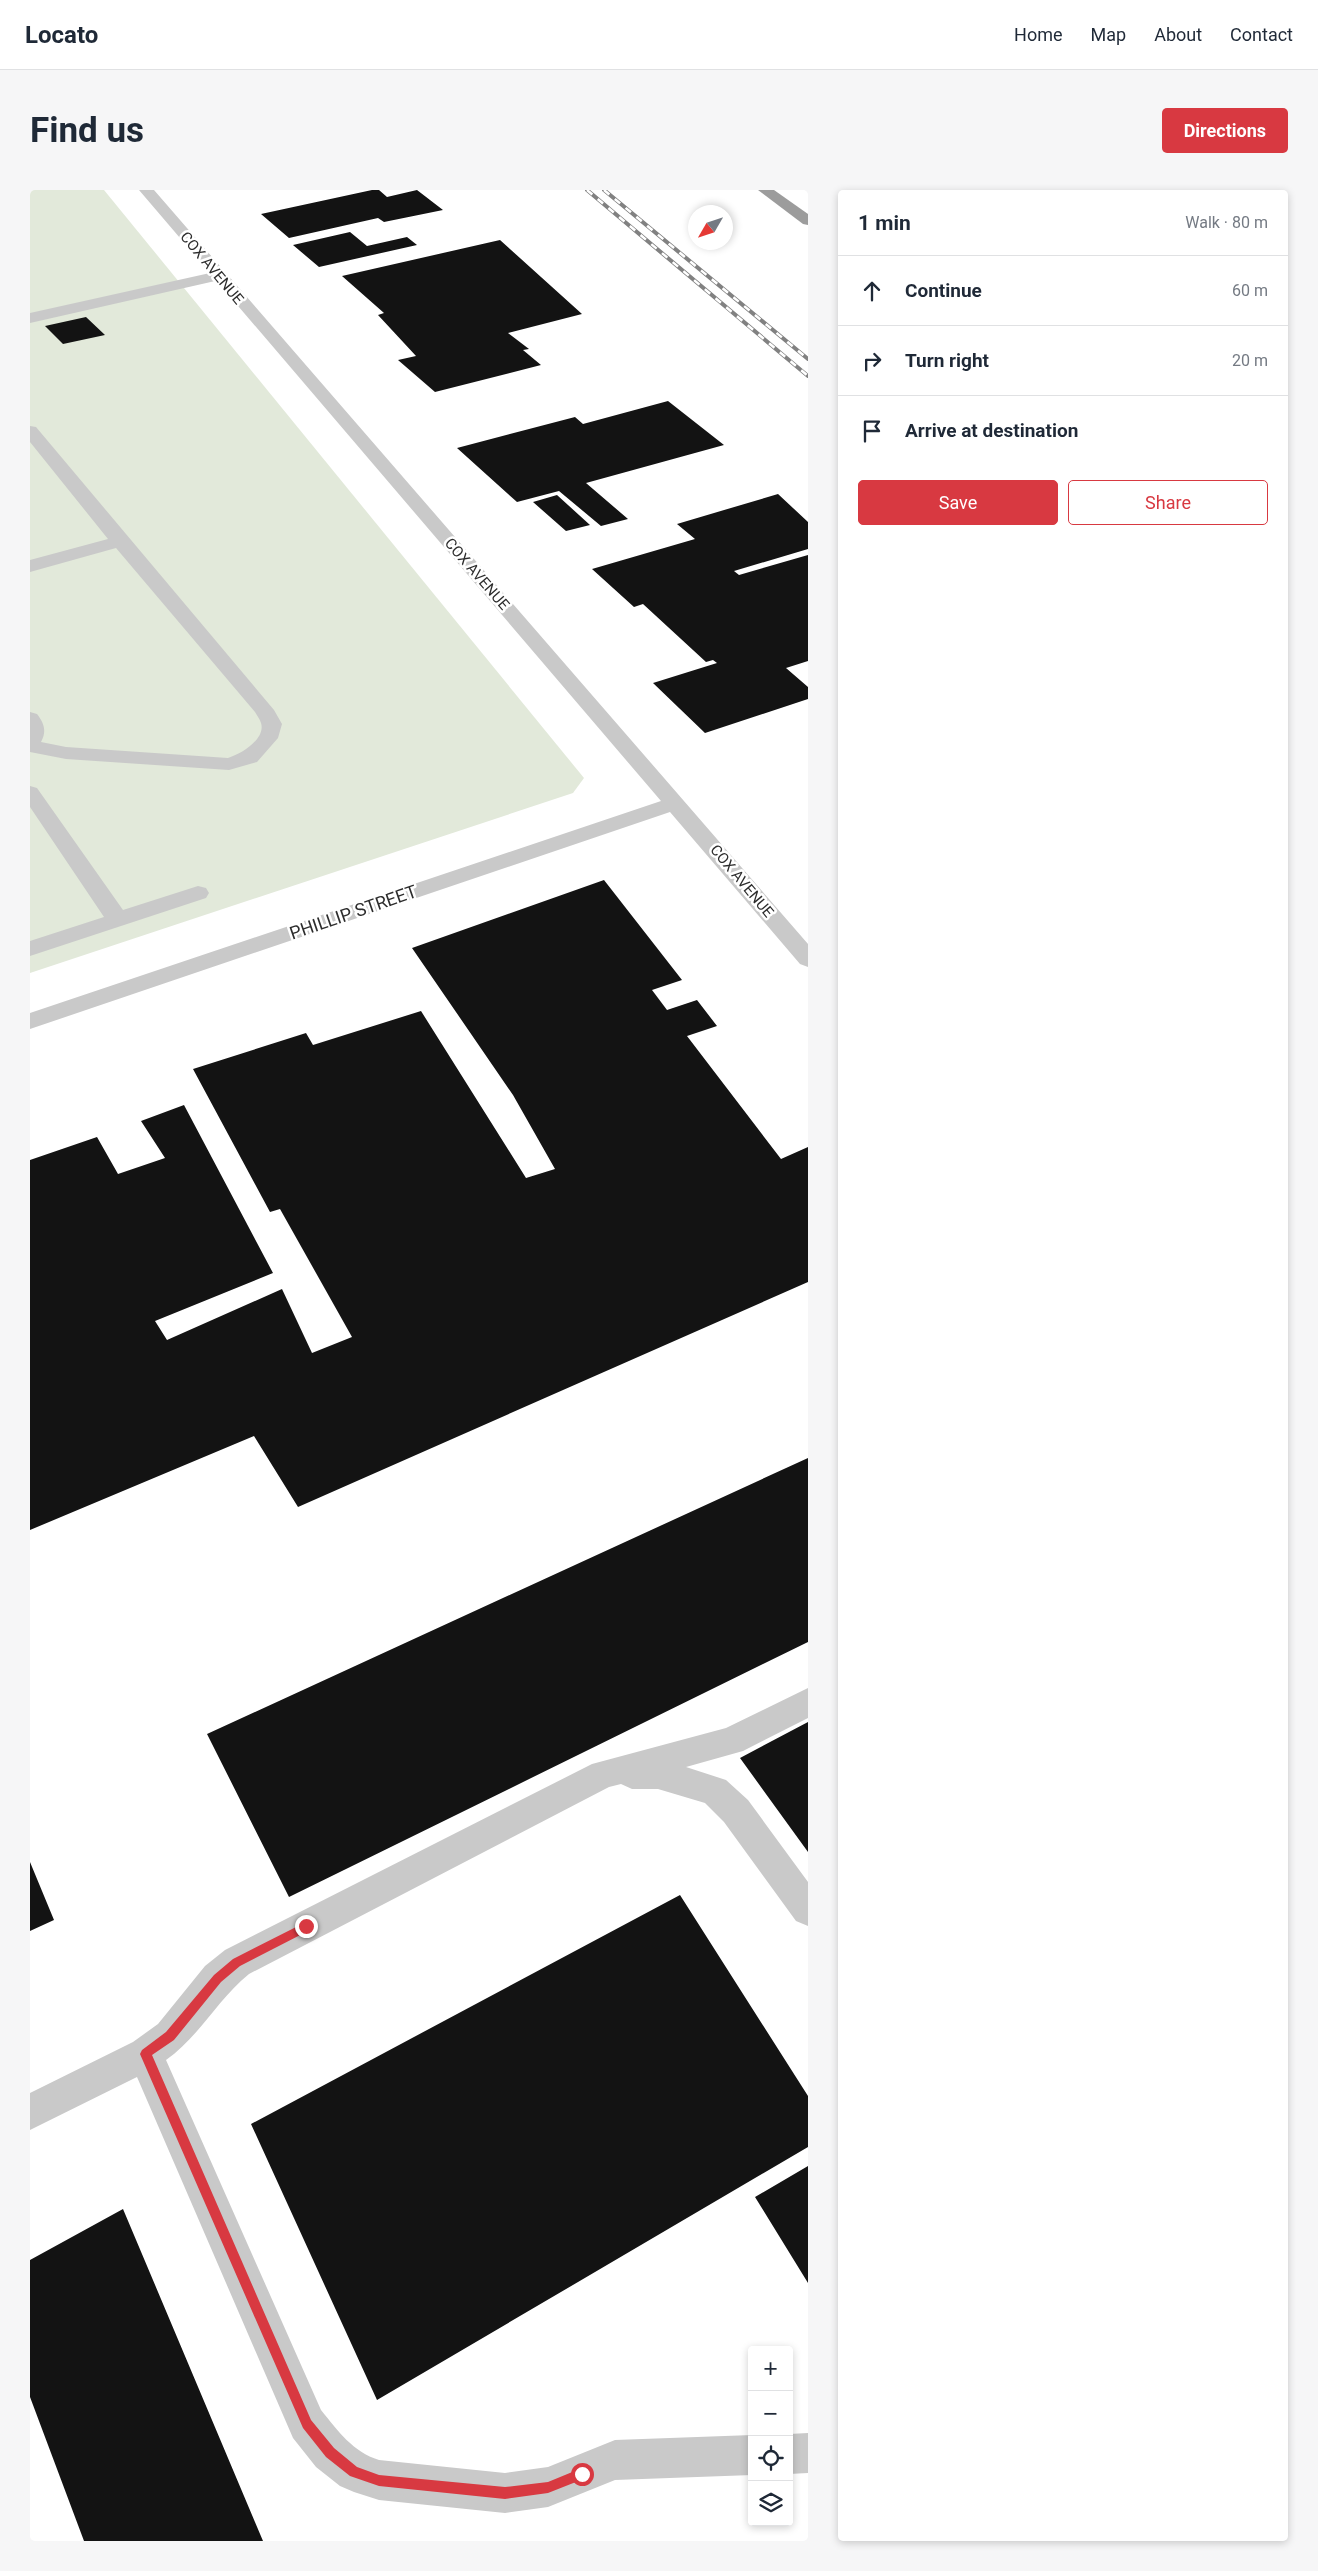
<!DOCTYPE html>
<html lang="en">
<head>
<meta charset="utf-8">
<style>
  body { margin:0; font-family:Roboto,sans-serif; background:#f6f6f7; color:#1f2937 }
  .controls { position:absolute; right:15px; bottom:15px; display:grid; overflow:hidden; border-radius:5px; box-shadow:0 2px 8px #0003 }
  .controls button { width:45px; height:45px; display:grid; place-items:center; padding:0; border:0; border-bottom:1px solid #e0e1e3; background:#fff; color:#1f2937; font:25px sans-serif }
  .compass { position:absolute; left:658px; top:15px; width:45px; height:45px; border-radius:50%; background:#fff; box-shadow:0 2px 8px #0003; rotate:231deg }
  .stop { position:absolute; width:15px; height:15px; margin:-11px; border:4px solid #d83941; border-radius:50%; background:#fff }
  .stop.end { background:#d83941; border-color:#fff; box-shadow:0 1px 5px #0008 }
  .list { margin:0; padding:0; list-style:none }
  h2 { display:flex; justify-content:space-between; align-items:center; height:65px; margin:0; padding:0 20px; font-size:21px }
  h2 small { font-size:16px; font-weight:400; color:#747a83 }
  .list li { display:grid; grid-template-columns:32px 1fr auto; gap:15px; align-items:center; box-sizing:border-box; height:70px; padding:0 20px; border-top:1px solid #e0e1e3 }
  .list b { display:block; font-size:19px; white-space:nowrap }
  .list em { font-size:16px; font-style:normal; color:#747a83 }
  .actions { display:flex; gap:10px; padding:15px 20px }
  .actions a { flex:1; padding:11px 0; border:1px solid #d83941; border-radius:5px; text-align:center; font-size:18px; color:#d83941 }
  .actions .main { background:#d83941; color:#fff }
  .icon { flex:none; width:28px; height:28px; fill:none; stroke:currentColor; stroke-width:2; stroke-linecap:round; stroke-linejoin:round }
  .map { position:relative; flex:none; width:778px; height:2351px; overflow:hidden; border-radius:5px }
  header { display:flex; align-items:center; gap:30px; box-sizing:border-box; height:70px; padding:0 25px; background:#fff; border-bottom:1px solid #e0e1e3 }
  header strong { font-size:24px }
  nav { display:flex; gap:28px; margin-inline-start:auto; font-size:18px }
  .intro { display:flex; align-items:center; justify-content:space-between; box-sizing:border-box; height:120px; padding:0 30px }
  h1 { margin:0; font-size:35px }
  .button { padding:12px 22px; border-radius:5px; background:#d83941; color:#fff; font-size:18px; font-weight:700 }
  main { display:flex; gap:30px; padding:0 30px }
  aside { flex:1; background:#fff; border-radius:5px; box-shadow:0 2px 8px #0003 }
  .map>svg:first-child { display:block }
</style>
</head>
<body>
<header>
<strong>Locato</strong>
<nav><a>Home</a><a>Map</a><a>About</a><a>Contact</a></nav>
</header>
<div class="intro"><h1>Find us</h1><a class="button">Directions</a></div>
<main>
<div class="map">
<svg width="778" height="2351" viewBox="0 0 778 2351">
  <rect width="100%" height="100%" fill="#fff"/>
  <path fill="#e2e9da" d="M0 0H74L554 588 543 603 0 783Z"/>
  <path fill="#131313" d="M342 0H349L357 7 387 0 413 20 354 32 348 28 259 48 231 24Z
    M320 42 337 56 377 47 387 55 289 77 263 55Z
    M470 50 552 124 478 143 499 159 493 160 511 175 405 202 368 170 386 166 348 125 354 123 312 86Z
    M56 127 75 145 33 154 15 136Z
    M638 211 694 255 556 293 598 329 571 336 529 301 487 312 427 258 545 227 553 234Z
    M748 304 778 332V359L704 381 709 385 778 365V471L756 478 778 497V509L675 543 623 493 687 473 683 470 676 472 613 414 604 417 562 379 665 349 647 334Z
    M527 305 560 335 536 341 503 312Z
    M574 690 652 790 622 800 637 820 667 810 687 836 657 846 751 969 778 957V1092L268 1317 224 1246 0 1340V970L67 947 88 984 135 968 111 931 154 915 243 1083 125 1131 137 1150 252 1099 282 1163 322 1147 250 1019 240 1022 163 879 276 843 283 855 391 821 496 988 525 979 483 905 382 758Z
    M778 1268V1452L259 1707 177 1544Z
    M778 1532V1662L710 1568Z
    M0 1672 24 1730 0 1741Z
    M650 1705 778 1906V1957L347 2210 221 1934Z
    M778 1976V2093L725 2007Z
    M93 2019 233 2351H54L0 2207V2070Z"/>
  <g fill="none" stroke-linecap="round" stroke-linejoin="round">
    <path fill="#c9c9c9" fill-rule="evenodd" d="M189 81 197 86 194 89 0 133V123Z
      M0 236 6 237 244 520 252 534 248 548 227 572 199 580 36 569 0 562V522L7 524C14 533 17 541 11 552L36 557 198 568C211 564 236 549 231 533 230 529 227 526 225 522L86 358 0 382V370L78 349 0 252Z
      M0 596 7 598 93 720 168 696 176 698 179 703 176 708 0 766V751L74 727 0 617Z
      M778 1498V1528L713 1561 656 1577 696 1590 718 1610 778 1692V1736L766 1731 694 1632 675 1613 628 1599H602L591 1594 579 1597 219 1784C187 1810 169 1847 136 1870L291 2220C308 2241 323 2262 349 2270L475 2283 518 2277 585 2250 722 2245V2285L585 2290 518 2317 475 2323 349 2310 324 2302 310 2296 286 2277 263 2248 107 1887 0 1940V1903L103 1852 128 1834 175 1776 195 1760 562 1574 696 1538Z
      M778 2243V2283L759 2284V2244Z"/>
    <path fill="#c9c9c9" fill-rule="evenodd" d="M109 0H124L778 754V777L770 774 640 622 0 839V823L631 611Z"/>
    <path fill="#9c9c9c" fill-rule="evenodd" d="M728 0H744L778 24V35L773 34Z"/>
    <g stroke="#818181" stroke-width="4">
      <path id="rail" d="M557 0 778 186
        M574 0 778 169"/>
    </g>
    <use href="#rail" stroke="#fff" stroke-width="2.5" stroke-dasharray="7" stroke-linecap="butt"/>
  </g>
  <path fill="#d83941" d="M276 1732 280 1733V1740L210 1776 191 1792 144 1850 122 1865 281 2230 304 2258 327 2277 349 2285 475 2297 518 2292 552 2278 558 2284 556 2288 518 2303 475 2309 349 2296 320 2286 296 2267 273 2238 110 1864 112 1860 136 1842 184 1785 203 1769Z"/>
  <g text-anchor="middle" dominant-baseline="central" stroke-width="5" stroke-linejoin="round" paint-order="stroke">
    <g font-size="15" fill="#2c2c2c" stroke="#fff">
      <text transform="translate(182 78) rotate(50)">COX AVENUE</text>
      <text transform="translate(447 384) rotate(49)">COX AVENUE</text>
      <text transform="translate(712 691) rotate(50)">COX AVENUE</text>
    </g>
    <g font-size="18" fill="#2c2c2c" stroke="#fff">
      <text transform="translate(323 722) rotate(-19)">PHILLIP STREET</text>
    </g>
  </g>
</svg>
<div class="controls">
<button>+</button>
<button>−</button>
<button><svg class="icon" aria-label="locate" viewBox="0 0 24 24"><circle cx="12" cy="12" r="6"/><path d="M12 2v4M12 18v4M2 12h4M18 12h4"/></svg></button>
<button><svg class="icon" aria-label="layers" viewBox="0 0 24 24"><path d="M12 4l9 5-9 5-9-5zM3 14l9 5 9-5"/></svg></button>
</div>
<svg class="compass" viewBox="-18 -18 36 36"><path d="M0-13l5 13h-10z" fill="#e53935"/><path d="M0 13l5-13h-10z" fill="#747a83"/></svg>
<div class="stop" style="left:552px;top:2284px"></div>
<div class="stop end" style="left:276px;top:1736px"></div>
</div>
<aside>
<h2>1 min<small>Walk · 80 m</small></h2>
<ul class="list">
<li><svg class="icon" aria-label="ahead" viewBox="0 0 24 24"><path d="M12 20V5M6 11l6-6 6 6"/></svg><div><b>Continue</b></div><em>60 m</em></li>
<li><svg class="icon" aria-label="right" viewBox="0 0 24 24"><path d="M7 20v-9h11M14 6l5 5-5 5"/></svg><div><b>Turn right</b></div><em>20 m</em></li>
<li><svg class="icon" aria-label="arrive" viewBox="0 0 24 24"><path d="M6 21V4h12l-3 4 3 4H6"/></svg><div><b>Arrive at destination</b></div></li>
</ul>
<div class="actions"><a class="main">Save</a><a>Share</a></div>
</aside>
</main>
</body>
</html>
